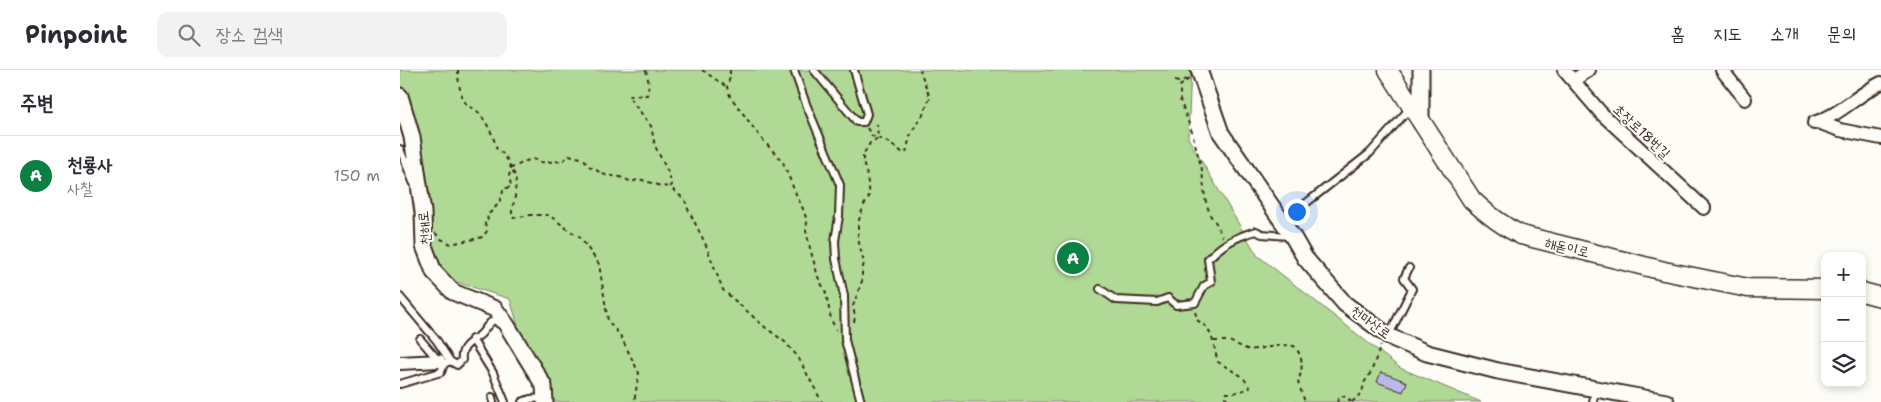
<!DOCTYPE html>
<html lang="ko">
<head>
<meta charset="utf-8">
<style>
  body { margin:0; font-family:"Shantell Sans","Poor Story",sans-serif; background:#f2f2f3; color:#2b2b33 }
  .controls { position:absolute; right:15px; bottom:15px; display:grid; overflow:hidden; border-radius:10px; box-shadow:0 2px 8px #0003 }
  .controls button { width:45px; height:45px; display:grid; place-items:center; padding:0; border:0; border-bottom:1px solid #e1e1e2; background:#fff; color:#2b2b33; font:25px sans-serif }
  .you { position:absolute; left:896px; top:141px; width:18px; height:18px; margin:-12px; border:4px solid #fff; border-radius:50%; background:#1a73e8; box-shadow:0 0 0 8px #1a73e833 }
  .badge { display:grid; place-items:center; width:32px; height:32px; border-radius:50%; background:#0b8043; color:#fff; font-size:16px; font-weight:700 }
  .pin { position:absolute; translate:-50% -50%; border:2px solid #fff; box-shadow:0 1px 5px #0006 }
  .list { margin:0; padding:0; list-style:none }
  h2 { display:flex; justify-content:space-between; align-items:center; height:65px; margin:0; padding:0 20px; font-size:21px }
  h2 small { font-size:16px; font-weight:400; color:#7c7c81 }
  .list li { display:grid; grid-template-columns:32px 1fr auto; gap:15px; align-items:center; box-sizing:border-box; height:80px; padding:0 20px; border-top:1px solid #e1e1e2 }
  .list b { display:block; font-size:19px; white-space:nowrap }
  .list p { margin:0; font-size:16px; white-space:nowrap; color:#7c7c81 }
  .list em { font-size:16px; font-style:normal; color:#7c7c81 }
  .icon { flex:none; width:28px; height:28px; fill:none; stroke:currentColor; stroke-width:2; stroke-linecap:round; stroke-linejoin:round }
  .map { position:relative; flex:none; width:1481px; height:332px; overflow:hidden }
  header { display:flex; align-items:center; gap:30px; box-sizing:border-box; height:70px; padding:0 25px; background:#fff; border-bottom:1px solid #e1e1e2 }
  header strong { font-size:24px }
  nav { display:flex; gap:28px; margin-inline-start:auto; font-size:18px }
  .search { width:350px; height:45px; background:#f2f2f3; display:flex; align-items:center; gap:12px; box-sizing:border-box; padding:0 18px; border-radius:10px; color:#7c7c81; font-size:19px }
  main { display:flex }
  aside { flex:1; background:#fff }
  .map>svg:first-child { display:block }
</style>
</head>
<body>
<header>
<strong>Pinpoint</strong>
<div class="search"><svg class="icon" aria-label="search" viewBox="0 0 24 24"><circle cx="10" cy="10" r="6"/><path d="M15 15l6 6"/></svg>장소 검색</div>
<nav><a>홈</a><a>지도</a><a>소개</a><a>문의</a></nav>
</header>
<main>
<aside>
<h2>주변<small></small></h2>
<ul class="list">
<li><span class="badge">A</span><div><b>천룡사</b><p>사찰</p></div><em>150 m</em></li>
</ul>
</aside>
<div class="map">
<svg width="1481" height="332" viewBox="0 0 1481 332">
  <rect width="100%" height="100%" fill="#fdfcf7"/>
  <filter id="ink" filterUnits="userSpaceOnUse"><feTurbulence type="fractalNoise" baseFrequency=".02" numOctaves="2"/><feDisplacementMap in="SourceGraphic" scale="10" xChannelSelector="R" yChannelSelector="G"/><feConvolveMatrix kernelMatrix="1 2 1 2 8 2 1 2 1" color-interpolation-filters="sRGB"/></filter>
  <g filter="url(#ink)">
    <path fill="#b0d996" stroke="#76825a" d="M0 0H791L788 68 857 185 1000 298 1081 332H141L110 229 50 210 37 194 29 174 26 140 0 55Z"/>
    <path fill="#b9b9eb" stroke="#3b2a1e" d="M675 180 679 193 671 195 667 183Z
      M981 302 1007 312 1003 322 977 312Z"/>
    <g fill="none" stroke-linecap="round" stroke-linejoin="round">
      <g stroke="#3b2a1e" stroke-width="10">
        <path id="service" d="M394 0 406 34 440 115 439 146 435 171 436 189 444 226 445 270 461 332
          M414 0 457 52H464L467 44 454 0
          M0 79 13 112
          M882 152 970 83 1010 38
          M700 219 716 230 757 232 768 228 776 235 795 233 804 216 811 212 808 189C822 174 836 167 856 161L862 164 889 166
          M0 227 37 271 50 291
          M989 265 1012 219 1004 208 1009 198
          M20 269 39 291 44 294 50 291 57 295 62 290C60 276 72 272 81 264 86 259 88 252 95 250L99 254
          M72 269 93 303 105 332
          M0 314 41 302 44 294
          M92 327 93 332
          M122 332 130 329 144 328
          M1193 332 1195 320"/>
      </g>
      <g stroke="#3b2a1e" stroke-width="16">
        <path id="minor" d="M1164 0 1201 43 1304 138
          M1322 0 1345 29
          M1174 10 1189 0
          M1418 52 1440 60 1481 68
          M1414 53C1440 45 1457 25 1481 13
          M0 293 39 291"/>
      </g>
      <g stroke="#3b2a1e" stroke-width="19">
        <path id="tertiary" d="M799 0 821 63 893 167 905 188 945 234 990 267 1027 283 1098 301 1266 332
          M1021 0V53
          M0 26 12 67 23 142 24 176 34 202 53 222 95 239 106 254 144 316 145 332"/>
      </g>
      <g stroke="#3b2a1e" stroke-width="21">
        <path id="secondary" d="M988 0 1072 130C1087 144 1102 156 1121 165L1264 201 1348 218 1425 219
          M1462 222 1481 227"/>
      </g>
      <path stroke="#3b2a1e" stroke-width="2" stroke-dasharray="4 4" stroke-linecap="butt" d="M58 0C58 11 60 26 67 35 70 38 74 38 77 41 87 51 94 67 97 80 109 85 108 97 116 106 116 114 115 120 115 127 114 137 110 135 113 148L130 145H149L170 161 179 166 199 194 208 251 220 265 239 303 234 332
        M246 0 249 14 247 25 228 26 251 56 255 76 268 102 272 115 270 117 285 130 288 139 305 173 323 220 366 258 385 272 398 287 422 332
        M302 0 327 17
        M330 0V7L327 17 330 26 361 68 383 92 395 122 404 141 407 152 406 161 410 178 418 207 426 223 431 249 436 260
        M789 9 780 16V30L792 62 802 100 805 128 810 145 816 153 822 167
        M775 11 779 12 789 8
        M467 58 472 66 486 71 502 82 506 83 510 66 517 53 522 47 530 28 520 0
        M35 163 41 169 51 174 83 167 87 161 85 153 88 151 87 145C94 140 103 130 103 119L111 117V115L109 106 111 98C118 96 124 91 130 90 135 88 137 91 141 92 148 93 155 90 162 92L169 85 184 89 189 96 205 105 220 107 232 112 239 109 261 116 270 117
        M795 242 798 251C814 259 813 276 818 292L843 307 850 318 834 323H825V327L831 332
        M454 252 455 247 453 236 462 211V201L464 193 458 169V153L464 135 470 125 466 101 463 93V85L470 73 478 68 477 54
        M814 271H829L849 280 883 275 894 276C904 287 903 298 898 312L905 332
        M937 332 940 326 947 327 951 332
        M952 332 962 323 964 313 971 302 981 275"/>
      <use href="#service" stroke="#fdfcf7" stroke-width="6"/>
      <use href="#minor" stroke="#fdfcf7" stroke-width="12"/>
      <use href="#tertiary" stroke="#fdfcf7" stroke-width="15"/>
      <use href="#secondary" stroke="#fdfcf7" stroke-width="18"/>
    </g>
  </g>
  <g text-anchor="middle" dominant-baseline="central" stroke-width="4" stroke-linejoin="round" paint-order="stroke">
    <g font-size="14" fill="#3b2a1e" stroke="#fdfcf7">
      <text transform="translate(1242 61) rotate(43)">초장로18번길</text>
      <text transform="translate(24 158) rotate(-95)">천해로</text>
      <text transform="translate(1167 177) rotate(14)">해돋이로</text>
      <text transform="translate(971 252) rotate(36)">천마산로</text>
    </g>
  </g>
</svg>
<div class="controls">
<button>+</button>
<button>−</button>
<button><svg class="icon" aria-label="layers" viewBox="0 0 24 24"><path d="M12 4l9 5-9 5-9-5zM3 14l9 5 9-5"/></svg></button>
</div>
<div class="you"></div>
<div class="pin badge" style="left:673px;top:188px">A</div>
</div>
</main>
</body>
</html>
